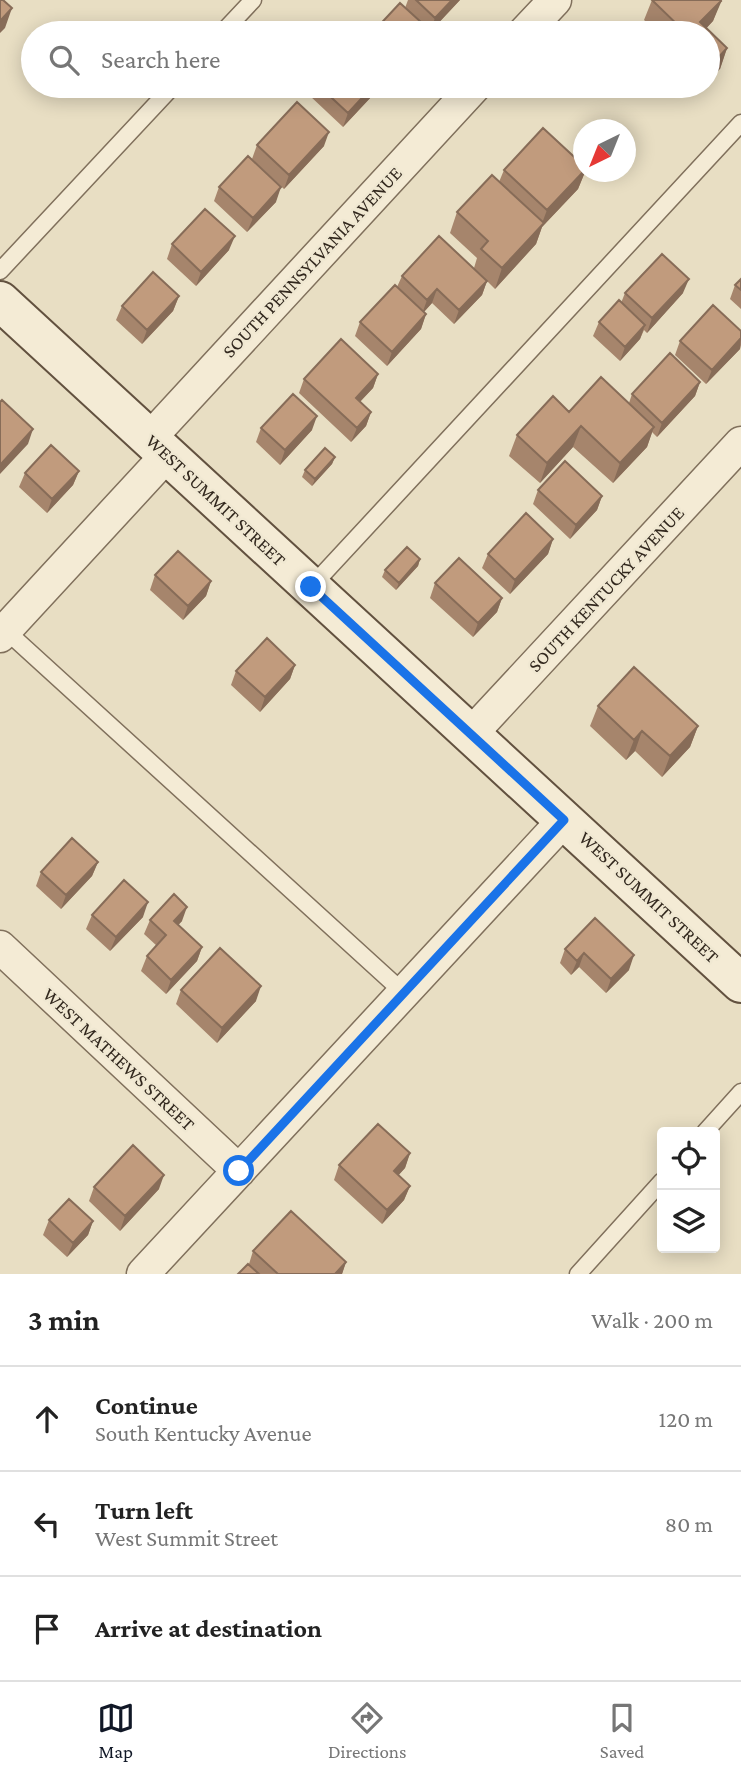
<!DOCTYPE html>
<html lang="en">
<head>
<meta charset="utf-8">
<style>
  body { margin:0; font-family:"Crimson Pro",serif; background:#f2f2f2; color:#222 }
  .controls { position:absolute; right:21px; bottom:21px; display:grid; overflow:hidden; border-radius:7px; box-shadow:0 4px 18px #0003 }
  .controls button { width:63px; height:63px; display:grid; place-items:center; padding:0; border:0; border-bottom:2px solid #e0e0e0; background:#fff; color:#222; font:35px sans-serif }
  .compass { position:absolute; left:573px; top:119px; width:63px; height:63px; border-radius:50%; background:#fff; box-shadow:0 4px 18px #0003; rotate:223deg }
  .stop { position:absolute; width:21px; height:21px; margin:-16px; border:5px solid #1a73e8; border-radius:50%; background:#fff }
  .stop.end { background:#1a73e8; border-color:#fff; box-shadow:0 2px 7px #0008 }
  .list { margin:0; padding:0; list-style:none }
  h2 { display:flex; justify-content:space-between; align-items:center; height:91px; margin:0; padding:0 28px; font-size:30px }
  h2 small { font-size:23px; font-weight:400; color:#767676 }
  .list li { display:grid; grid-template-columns:46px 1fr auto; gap:21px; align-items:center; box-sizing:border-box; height:105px; padding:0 28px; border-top:2px solid #e0e0e0 }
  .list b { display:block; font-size:26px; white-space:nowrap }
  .list p { margin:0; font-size:23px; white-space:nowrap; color:#767676 }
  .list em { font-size:23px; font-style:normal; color:#767676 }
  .icon { flex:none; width:38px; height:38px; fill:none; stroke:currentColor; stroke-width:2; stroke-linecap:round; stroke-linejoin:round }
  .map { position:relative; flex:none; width:741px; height:1274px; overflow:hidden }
  .search { position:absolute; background:#fff; box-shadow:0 4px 18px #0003; left:21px; right:21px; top:21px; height:77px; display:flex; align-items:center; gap:18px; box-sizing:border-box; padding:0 24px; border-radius:38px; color:#767676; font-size:26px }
  .sheet { height:406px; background:#fff }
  nav { display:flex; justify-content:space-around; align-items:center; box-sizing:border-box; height:98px; border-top:2px solid #e0e0e0; background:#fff; font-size:19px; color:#767676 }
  nav a { display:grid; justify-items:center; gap:4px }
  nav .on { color:#111827 }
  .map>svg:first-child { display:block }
</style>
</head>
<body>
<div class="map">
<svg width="741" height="1274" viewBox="0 0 741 1274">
  <rect width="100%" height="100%" fill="#e8dec3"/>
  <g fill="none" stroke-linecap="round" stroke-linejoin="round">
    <g stroke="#80705c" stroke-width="19">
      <path id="lane" d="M222 33 253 0
        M0 271 173 86
        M311 587 741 123
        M2 627 404 993
        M705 1132 741 1092
        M578 1274 662 1181"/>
    </g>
    <g stroke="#80705c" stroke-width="35">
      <path id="street" d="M524 33 555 0
        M149 439 475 86
        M0 636 167 455
        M471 734 741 443
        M0 947 239 1171
        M143 1274 564 820"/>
    </g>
    <g stroke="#62513f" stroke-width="42">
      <path id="secondary" d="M0 301 741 983"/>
    </g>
    <use href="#lane" stroke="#f4ebd5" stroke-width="16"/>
    <use href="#street" stroke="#f4ebd5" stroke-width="32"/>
    <use href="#secondary" stroke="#f4ebd5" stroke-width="38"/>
  </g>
  <path fill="#a6856c" d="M408 0H460L431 31 405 8Z
    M652 0 720 2 713 21 706 28 727 48 720 69 708 33H658L644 20Z
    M312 86H376L372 96 343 127 309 95Z
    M607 86H625L617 95Z
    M690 86H704L697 93Z
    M257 145 324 146 284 189 252 159Z
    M504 170 585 172 578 189 542 227 536 244 495 289 487 281 482 295 454 324 432 303 424 312 426 314 421 329 387 366 355 336 360 322 397 287 402 276 474 268 477 258 450 233 457 212 499 182Z
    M219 187 276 202 247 232 214 201Z
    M172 244 229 250 196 286 167 259Z
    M741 279V309L730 299 735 285Z
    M625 293H683L647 333 644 330 640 339 620 361 593 336 599 322 621 303Z
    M179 296 173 311 142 344 116 320 122 306Z
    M741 331V345L740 349 706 384 675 355 680 341Z
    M378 374 373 388 360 402 371 412 366 426 351 442 299 393 304 379Z
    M700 382 695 396 657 437 652 432 647 447 613 483 573 447 540 483 509 456 517 435 569 412 629 403 632 394Z
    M261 428 312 430 280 465 256 442Z
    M335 457 332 464 312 486 302 477 305 470Z
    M79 471 73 485 47 513 19 487 25 473Z
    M538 490 602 496 597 510 570 539 533 504Z
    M553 539 548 554 510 594 482 568 488 554Z
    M420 559 418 566 396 590 382 577 385 570Z
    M155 575 211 581 206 596 183 620 150 590Z
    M435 583 502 598 497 612 473 637 430 598Z
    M295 665 290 679 260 712 231 685 236 671Z
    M598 706 698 726 690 747 662 777 635 751 626 760 590 726Z
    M98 862 92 876 61 909 36 886 41 872Z
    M92 915 143 917 110 951 86 929Z
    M595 918 629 970 606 993 579 967 571 975 560 963 565 949Z
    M150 920 182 921 178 925 202 947 197 961 166 994 141 971 147 956 157 946 144 934Z
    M181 990 256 1001 217 1043 176 1004Z
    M410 1153 405 1168 398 1175 410 1186 404 1200 382 1224 334 1180 339 1165Z
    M94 1187 159 1189 120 1231 89 1201Z
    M49 1220 93 1221 88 1235 67 1257 43 1235Z
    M253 1251 346 1262 342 1274H238L249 1264Z"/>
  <path fill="#876c58" d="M452 0H460L430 32 435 18Z
    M719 0H722L713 21 702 33 700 22Z
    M12 8 5 28 0 33V21Z
    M727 48 720 69 708 81V69Z
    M373 86H376L372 96 343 127 348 113Z
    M620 86H625L617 95Z
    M329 132 324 146 284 189 289 175Z
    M584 171 585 172 578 189 542 227 536 244 495 289 502 268 541 226 547 210Z
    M281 187 276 202 247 232 253 218Z
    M235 236 229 250 196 286 201 272Z
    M689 279 683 293 647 333 652 318Z
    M487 281 482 295 454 324 459 310Z
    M437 289 432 303 422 314 427 300Z
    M179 296 173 311 142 344 147 330Z
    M426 314 421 329 387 366 392 352Z
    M645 325 640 339 620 361 625 347Z
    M741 338 740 349 706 384 712 370Z
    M378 374 373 388 350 412 356 398Z
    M700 382 695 396 657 437 662 423Z
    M371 412 366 426 351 442 357 428Z
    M317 416 312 430 280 465 285 450Z
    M581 426 573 447 540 483 547 463Z
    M654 427 647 447 613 483 620 463Z
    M33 429 28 444 0 474V465Z
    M335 457 332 464 312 486 315 479Z
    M79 471 73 485 47 513 52 499Z
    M602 496 597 510 570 539 576 525Z
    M553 539 548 554 510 594 515 580Z
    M420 559 418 566 396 590 399 583Z
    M211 581 206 596 183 620 188 606Z
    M502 598 497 612 473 637 478 623Z
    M295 665 290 679 260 712 265 697Z
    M698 726 690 747 662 777 670 756Z
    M642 731 635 751 626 760 634 740Z
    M98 862 92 876 61 909 66 895Z
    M148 902 143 917 110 951 116 937Z
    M187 907 182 921 169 935 174 921Z
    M202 947 197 961 166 994 171 980Z
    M584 953 579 967 571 975 577 961Z
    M634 955 629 970 606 993 611 979Z
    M261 986 256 1001 217 1043 222 1028Z
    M410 1153 405 1168 389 1186 394 1171Z
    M164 1175 159 1189 120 1231 125 1216Z
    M410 1186 404 1200 382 1224 387 1210Z
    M93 1221 88 1235 67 1257 73 1243Z
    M346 1262 342 1274H335Z"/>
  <path fill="#c19b7d" stroke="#876c58" stroke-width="2" d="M0 0H3L12 8 0 21Z
    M416 0H452L435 18Z
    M652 0H720L721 1 700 22 727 48 708 69V33H681L684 31Z
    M400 3 433 33H372Z
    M631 25 640 33H624Z
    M319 86H373L348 113Z
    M297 102 329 132 289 175 257 145Z
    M543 128 584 166V171L547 210 504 170Z
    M248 156 281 187 253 218 219 187Z
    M492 175 544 223 502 268 481 249 488 241 457 212Z
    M205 209 235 236 201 272 172 244Z
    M439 236 487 281 459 310 437 289 427 300 402 276Z
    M662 254 689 279 652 318 625 293Z
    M153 272 179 296 147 330 122 306Z
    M741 279V290L735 285Z
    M395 285 426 314 392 352 360 322Z
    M619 300 645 325 625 347 599 322Z
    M713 305 741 331V338L712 370 680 341Z
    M341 339 378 374 356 398 371 412 357 428 304 379Z
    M670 353 700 382 662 423 632 394Z
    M601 377 654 427 620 463 581 426 547 463 517 435 553 396 569 412Z
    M293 394 317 416 285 450 261 428Z
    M2 400 33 429 0 465V402Z
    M51 445 79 471 52 499 25 473Z
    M325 448 335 457 315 479 305 470Z
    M565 461 602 496 576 525 538 490Z
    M526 513 553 539 515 580 488 554Z
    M407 547 420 559 399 583 385 570Z
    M178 551 211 581 188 606 155 575Z
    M459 558 502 598 478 623 435 583Z
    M267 638 295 665 265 697 236 671Z
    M634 667 698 726 670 756 642 731 634 740 598 706Z
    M72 838 98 862 66 895 41 872Z
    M124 880 148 902 116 937 92 915Z
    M174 894 187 907 174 921 202 947 171 980 147 956 166 935 150 920Z
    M595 918 634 955 611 979 584 953 577 961 565 949Z
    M220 948 261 986 222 1028 181 990Z
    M378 1124 410 1153 394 1171 410 1186 387 1210 339 1165Z
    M133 1145 164 1175 125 1216 94 1187Z
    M69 1199 93 1221 73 1243 49 1220Z
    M291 1211 346 1262 335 1274H278L253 1251Z
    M248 1264 259 1274H238Z"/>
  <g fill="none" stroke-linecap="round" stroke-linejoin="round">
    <path stroke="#1a73e8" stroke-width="9" d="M239 1171 564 820 311 587"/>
  </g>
  <g text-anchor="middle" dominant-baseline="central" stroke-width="5" stroke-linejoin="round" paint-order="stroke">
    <g font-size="19" fill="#32281e" stroke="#f0e8d2">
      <text transform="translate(312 262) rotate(-47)">SOUTH PENNSYLVANIA AVENUE</text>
      <text transform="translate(216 500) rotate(43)">WEST SUMMIT STREET</text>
      <text transform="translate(606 589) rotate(-47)">SOUTH KENTUCKY AVENUE</text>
      <text transform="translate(649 897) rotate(43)">WEST SUMMIT STREET</text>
      <text transform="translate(119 1059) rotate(43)">WEST MATHEWS STREET</text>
    </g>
  </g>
</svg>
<div class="controls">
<button><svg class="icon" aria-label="locate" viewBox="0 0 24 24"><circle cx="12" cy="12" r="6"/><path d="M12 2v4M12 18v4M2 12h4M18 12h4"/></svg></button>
<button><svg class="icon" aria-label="layers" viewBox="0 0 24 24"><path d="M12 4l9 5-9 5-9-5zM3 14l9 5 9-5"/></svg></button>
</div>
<svg class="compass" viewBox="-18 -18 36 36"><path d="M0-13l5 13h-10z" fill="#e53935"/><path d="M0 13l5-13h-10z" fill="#767676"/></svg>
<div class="stop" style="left:239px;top:1171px"></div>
<div class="stop end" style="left:311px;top:587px"></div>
<div class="search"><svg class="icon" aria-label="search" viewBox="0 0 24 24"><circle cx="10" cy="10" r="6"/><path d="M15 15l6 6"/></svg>Search here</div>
</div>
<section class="sheet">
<h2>3 min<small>Walk · 200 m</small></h2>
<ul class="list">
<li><svg class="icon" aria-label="ahead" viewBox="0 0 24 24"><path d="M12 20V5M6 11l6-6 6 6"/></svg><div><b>Continue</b><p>South Kentucky Avenue</p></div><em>120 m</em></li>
<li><svg class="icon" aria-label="left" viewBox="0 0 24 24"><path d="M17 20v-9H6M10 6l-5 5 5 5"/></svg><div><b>Turn left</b><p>West Summit Street</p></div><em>80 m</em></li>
<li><svg class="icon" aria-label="arrive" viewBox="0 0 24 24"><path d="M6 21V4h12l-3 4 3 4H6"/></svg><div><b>Arrive at destination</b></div></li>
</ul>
</section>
<nav>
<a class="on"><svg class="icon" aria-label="map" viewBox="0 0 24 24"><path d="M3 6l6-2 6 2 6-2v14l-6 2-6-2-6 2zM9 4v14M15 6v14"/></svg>Map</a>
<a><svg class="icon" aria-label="directions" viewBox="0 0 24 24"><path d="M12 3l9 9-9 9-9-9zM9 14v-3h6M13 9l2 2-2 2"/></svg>Directions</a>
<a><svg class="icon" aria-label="saved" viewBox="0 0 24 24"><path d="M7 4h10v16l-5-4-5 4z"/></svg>Saved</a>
</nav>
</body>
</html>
